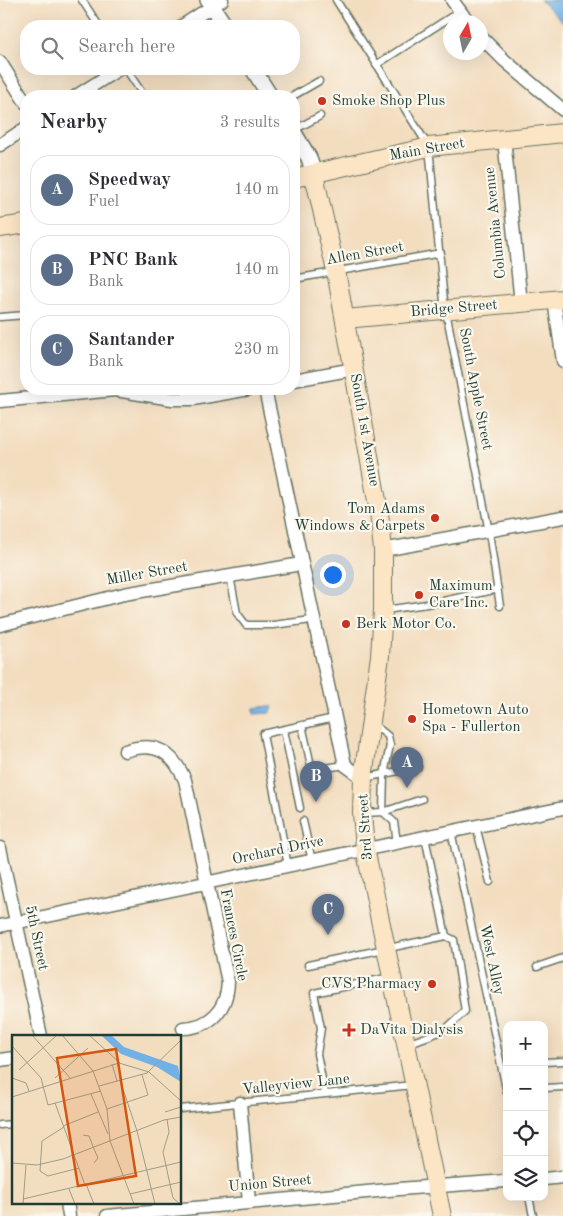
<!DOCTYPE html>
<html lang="en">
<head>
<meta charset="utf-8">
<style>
  body { margin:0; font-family:"Old Standard TT",serif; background:#f2f2f3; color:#2b2b33 }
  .controls { position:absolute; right:15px; bottom:15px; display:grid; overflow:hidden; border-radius:10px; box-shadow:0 5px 20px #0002 }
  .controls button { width:45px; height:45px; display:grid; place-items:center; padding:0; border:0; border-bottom:1px solid #e1e1e2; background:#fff; color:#2b2b33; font:25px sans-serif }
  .compass { position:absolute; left:443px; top:15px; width:45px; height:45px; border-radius:50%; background:#fff; box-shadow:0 5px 20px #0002; rotate:9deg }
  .you { position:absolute; left:332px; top:574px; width:18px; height:18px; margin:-12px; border:4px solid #fff; border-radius:50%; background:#1a73e8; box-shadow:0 0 0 8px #1a73e833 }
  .badge { display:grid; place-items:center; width:32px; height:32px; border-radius:50%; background:#ea580c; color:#fff; font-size:16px; font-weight:700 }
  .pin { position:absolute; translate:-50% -41px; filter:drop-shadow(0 1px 2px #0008) }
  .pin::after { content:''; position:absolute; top:26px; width:18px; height:15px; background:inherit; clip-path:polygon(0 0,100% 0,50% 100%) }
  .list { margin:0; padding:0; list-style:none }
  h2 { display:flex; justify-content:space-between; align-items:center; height:65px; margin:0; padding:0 20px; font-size:21px }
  h2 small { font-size:16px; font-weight:400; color:#7c7c81 }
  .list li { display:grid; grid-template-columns:32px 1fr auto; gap:15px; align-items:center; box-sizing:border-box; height:70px; margin:0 10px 10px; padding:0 10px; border:1px solid #e1e1e2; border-radius:20px }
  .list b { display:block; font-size:19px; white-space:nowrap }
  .list p { margin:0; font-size:16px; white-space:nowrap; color:#7c7c81 }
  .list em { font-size:16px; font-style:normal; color:#7c7c81 }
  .icon { flex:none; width:28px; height:28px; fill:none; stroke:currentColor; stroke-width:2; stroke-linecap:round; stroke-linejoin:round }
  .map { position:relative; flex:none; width:563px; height:1216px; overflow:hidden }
  .search { position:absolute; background:#fff; box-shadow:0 5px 20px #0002; left:20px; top:20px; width:280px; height:55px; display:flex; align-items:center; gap:12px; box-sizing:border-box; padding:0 18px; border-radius:20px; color:#7c7c81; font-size:19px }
  .panel { position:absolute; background:#fff; box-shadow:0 5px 20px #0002; left:20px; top:90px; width:280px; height:305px; border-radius:20px }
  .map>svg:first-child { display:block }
</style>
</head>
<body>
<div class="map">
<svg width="563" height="1216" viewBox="0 0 563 1216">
  <rect width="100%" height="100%" fill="#fbf7ec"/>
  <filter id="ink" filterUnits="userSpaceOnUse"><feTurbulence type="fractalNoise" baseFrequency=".02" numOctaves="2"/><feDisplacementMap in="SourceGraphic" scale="10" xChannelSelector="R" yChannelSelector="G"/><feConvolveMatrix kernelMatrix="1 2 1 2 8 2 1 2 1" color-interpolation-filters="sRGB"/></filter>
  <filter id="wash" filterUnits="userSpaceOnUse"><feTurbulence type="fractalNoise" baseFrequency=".0096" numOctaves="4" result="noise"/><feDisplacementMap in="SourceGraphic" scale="20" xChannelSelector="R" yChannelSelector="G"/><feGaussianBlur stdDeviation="1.12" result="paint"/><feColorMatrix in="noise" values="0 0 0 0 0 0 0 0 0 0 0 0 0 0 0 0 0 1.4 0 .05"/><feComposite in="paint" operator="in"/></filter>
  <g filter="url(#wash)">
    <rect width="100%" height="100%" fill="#f3ddbf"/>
    <path fill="#72b1e5" stroke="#48778c" d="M540 0H563V22Z
      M269 706 273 707 270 713 254 714V708Z"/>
  </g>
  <g filter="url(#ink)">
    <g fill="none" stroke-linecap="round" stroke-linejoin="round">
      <g stroke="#697565" stroke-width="9">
        <path id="service" d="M82 0 99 26
          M336 0 429 147 444 301 489 532 500 606
          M376 65 460 11
          M126 69 144 96
          M293 96 319 81
          M294 130 320 116
          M294 279 441 253
          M0 317 26 315
          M230 576 237 613 246 625H273L312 620
          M385 610 434 603 498 589
          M302 725 312 770 345 765
          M284 730 300 808
          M364 778 418 767
          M383 812 422 799
          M383 812 394 822 397 842
          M364 813 383 812 384 775 390 745 388 736 373 724
          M303 821 312 861
          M476 826 490 882
          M451 831 507 1093
          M288 866 263 734 334 718
          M308 965 446 936 425 837
          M537 967 563 958
          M407 1044 445 1030 465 1011 454 940 446 936
          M544 1062 563 1061
          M544 1088 563 1087
          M325 1094 317 1054 321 1028 314 993 391 977
          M180 1109 413 1085
          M0 1125 14 1124
          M529 1197 533 1216"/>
      </g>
      <g stroke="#697565" stroke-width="15">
        <path id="minor" d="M452 0 468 22
          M182 26 222 0
          M480 36 504 60 563 110
          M0 62 26 103
          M76 96 119 69
          M504 139 521 303
          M0 145 26 128
          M554 300 563 361
          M294 380 354 369
          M265 389 345 765 363 778
          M0 401 115 390 172 399H193L249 389
          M383 550 563 517
          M0 625 124 594 301 564
          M125 751C155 741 172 751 185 780L228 982C227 1009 211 1027 183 1028
          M0 848 41 1036
          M0 926 563 808
          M0 1060 14 1058
          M240 1103 249 1202
          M544 1179 563 1177
          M67 1202 69 1216
          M107 1216 399 1189 507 1181"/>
      </g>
      <g stroke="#697565" stroke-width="18">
        <path id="tertiary" d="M208 0 225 26
          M253 69 270 96
          M294 133 309 158 314 175"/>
      </g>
      <g stroke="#697565" stroke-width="20">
        <path id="secondary" d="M314 175 336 271 379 512 383 550V610L380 656 363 778 362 813 365 848 442 1216
          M294 178 429 147 563 133
          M0 228 26 224
          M345 319 563 299"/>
      </g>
      <use href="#service" stroke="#fff" stroke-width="6"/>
      <use href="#minor" stroke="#fff" stroke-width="12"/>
      <use href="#tertiary" stroke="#fff" stroke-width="15"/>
      <use href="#secondary" stroke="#fce5c4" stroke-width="18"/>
    </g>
  </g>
  <g fill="#c8321e" stroke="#fbf7ec" stroke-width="2">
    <circle cx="322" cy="101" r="5"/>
    <circle cx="435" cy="518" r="5"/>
    <circle cx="419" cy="595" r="5"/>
    <circle cx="346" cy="624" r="5"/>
    <circle cx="412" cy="719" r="5"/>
    <circle cx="432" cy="984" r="5"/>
    <path d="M346.5 1022.5h5v5h5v5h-5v5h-5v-5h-5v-5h5z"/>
  </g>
  <g text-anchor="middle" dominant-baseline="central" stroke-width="4.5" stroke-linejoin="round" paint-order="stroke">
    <g font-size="15" fill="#1f3d34" stroke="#fbf7ec" text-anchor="start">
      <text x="332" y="101">Smoke Shop Plus</text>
      <text x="425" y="509" text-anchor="end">Tom Adams<tspan x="425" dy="17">Windows &amp; Carpets</tspan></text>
      <text x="429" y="586">Maximum<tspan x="429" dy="17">Care Inc.</tspan></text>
      <text x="356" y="624">Berk Motor Co.</text>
      <text x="422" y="710">Hometown Auto<tspan x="422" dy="17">Spa - Fullerton</tspan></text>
      <text x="422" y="984" text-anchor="end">CVS Pharmacy</text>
      <text x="360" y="1030">DaVita Dialysis</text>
    </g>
    <g font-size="15" fill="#1f3d34" stroke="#fbf7ec">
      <text transform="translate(427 150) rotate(-10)">Main Street</text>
      <text transform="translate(496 223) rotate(-96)">Columbia Avenue</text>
      <text transform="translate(365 254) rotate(-10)">Allen Street</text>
      <text transform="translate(454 309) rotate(-5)">Bridge Street</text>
      <text transform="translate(475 389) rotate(79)">South Apple Street</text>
      <text transform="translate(364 430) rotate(80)">South 1st Avenue</text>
      <text transform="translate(147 574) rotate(-10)">Miller Street</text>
      <text transform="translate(366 827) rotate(-94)">3rd Street</text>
      <text transform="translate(278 851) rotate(-12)">Orchard Drive</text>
      <text transform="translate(233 935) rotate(79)">Frances Circle</text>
      <text transform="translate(36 938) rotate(78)">5th Street</text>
      <text transform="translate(491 960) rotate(78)">West Alley</text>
      <text transform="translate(296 1085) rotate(-6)">Valleyview Lane</text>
      <text transform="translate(270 1184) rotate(-5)">Union Street</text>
    </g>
  </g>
  <g transform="translate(12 1035)">
    <rect width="169" height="169" fill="#f3ddbf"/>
    <path d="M89 0H99L112 12 166 31 169 47 145 32 109 19Z" fill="#72b1e5"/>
    <path fill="none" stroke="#9e9d87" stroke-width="1" d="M20 0 59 44M50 0 81 36M77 0 108 28M0 11 29 43 36 70 89 56M100 29 105 46M7 35 45 0M81 36 95 74 98 106 122 169M137 37 169 66M0 43 14 48 17 56M43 43 76 13M108 45 125 96M87 51 135 38 169 5M79 59 96 99M0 62 107 28 137 37M43 68 73 150M95 74 136 60 130 40M153 77 169 72M155 84 157 97 151 117 161 163 168 169M51 91 86 77M52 92 30 106 28 136 36 141 67 133M125 96 143 169M71 100 77 101 82 114 86 123 82 128M0 128 25 130 51 124 152 85 169 82M74 149 82 169M57 154 63 169M118 159 169 147M11 164 169 127M11 169 14 130"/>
    <path fill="#d45610" fill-opacity="0.15" stroke="#d45610" stroke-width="2.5" d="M104 14 124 141 66 151 45 23Z"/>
    <rect width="169" height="169" fill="none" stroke="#1f3d34" stroke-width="2.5"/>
  </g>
</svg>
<div class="controls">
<button>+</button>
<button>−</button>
<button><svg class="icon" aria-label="locate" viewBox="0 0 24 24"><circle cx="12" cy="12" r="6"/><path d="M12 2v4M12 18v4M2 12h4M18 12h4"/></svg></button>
<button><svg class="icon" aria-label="layers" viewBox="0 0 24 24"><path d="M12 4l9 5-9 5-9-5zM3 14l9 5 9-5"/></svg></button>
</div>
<svg class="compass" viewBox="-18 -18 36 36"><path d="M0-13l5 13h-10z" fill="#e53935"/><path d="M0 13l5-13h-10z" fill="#7c7c81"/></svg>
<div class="you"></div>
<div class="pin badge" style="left:407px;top:788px;background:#5c6f8a">A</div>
<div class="pin badge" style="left:316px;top:802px;background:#5c6f8a">B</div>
<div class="pin badge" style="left:328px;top:935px;background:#5c6f8a">C</div>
<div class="search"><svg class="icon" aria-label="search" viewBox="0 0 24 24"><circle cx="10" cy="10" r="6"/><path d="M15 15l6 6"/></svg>Search here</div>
<section class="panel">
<h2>Nearby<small>3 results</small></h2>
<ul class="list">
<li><span class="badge" style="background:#5c6f8a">A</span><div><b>Speedway</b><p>Fuel</p></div><em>140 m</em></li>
<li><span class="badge" style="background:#5c6f8a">B</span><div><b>PNC Bank</b><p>Bank</p></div><em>140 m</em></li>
<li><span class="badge" style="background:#5c6f8a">C</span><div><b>Santander</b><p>Bank</p></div><em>230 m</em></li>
</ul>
</section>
</div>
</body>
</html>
